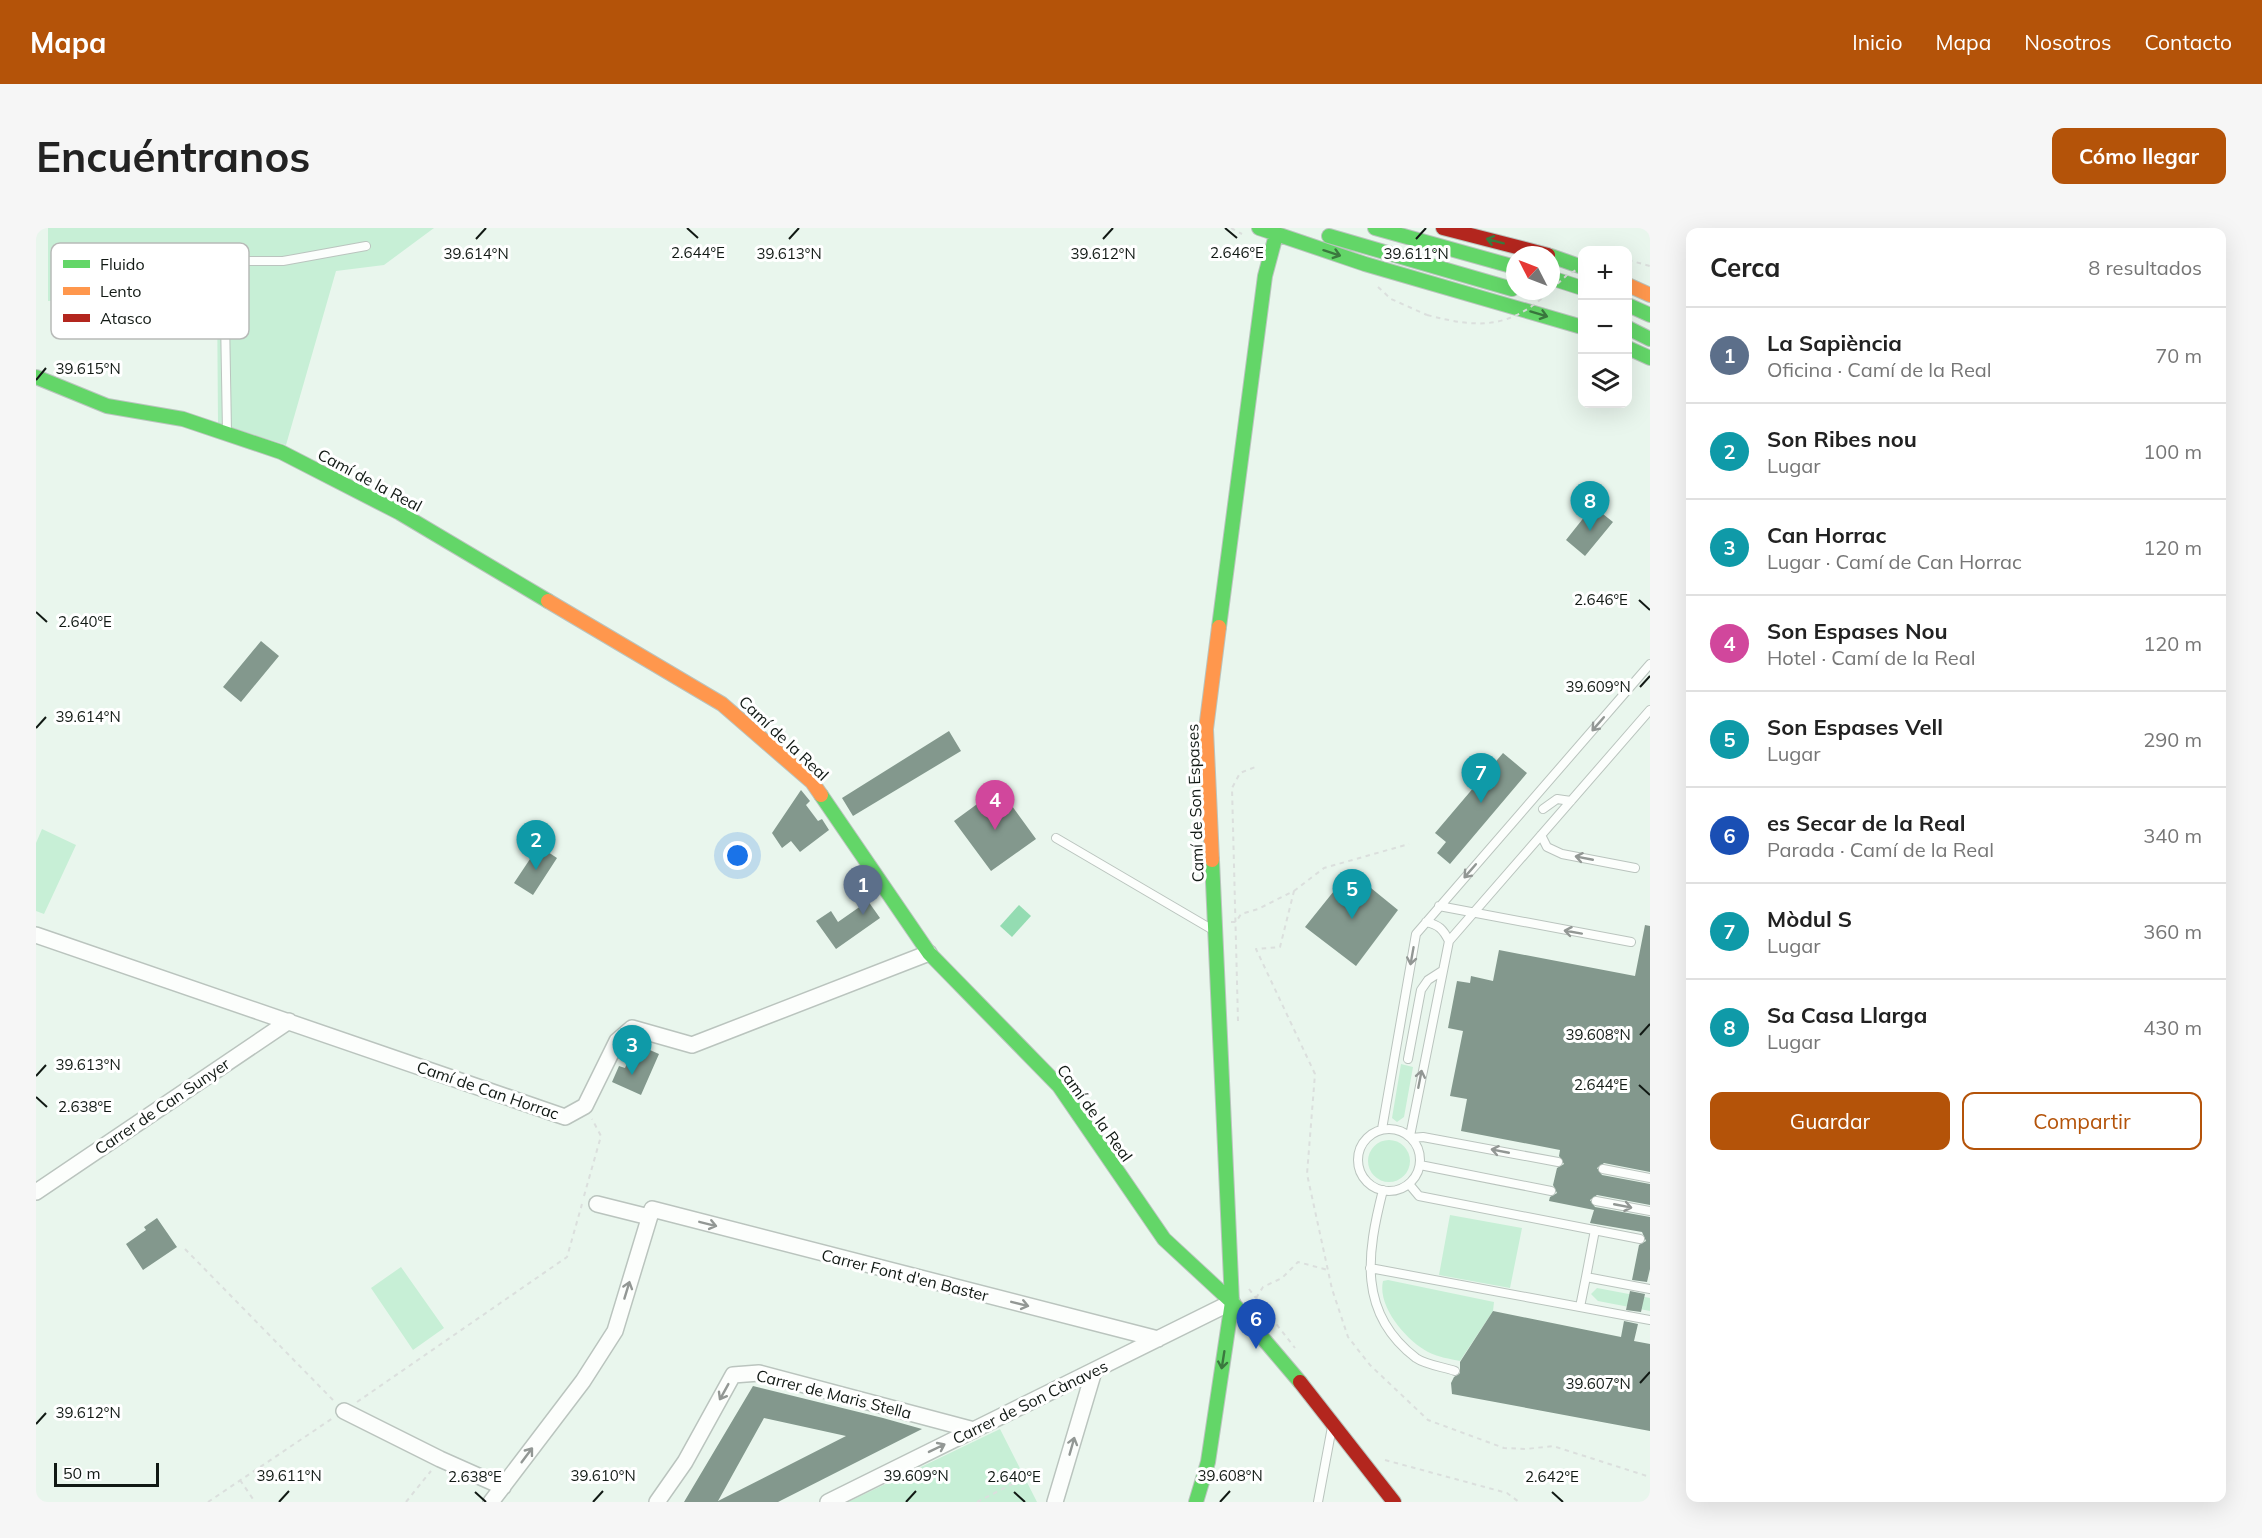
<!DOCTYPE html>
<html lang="es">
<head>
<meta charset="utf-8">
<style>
  body { margin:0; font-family:Mulish,sans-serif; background:#f6f6f6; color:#222 }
  .controls { position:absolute; right:18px; top:18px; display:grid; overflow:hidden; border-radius:12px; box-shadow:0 6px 24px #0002 }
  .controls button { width:54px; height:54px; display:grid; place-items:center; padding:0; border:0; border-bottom:2px solid #e0e0e0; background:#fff; color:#222; font:30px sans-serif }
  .compass { position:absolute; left:1470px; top:18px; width:54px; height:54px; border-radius:50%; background:#fff; box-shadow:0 6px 24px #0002; rotate:312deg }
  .scale { position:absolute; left:18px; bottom:15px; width:105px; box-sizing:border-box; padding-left:6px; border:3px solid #111914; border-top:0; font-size:16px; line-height:21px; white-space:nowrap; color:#111914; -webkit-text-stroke:4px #fff; paint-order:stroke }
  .you { position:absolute; left:702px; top:628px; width:21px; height:21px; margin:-15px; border:4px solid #fff; border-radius:50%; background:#1a73e8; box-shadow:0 0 0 9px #1a73e833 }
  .badge { display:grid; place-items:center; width:39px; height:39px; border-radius:50%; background:#b45309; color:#fff; font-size:20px; font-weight:700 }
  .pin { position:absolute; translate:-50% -50px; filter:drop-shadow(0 2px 3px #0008) }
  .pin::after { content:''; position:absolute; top:32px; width:21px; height:18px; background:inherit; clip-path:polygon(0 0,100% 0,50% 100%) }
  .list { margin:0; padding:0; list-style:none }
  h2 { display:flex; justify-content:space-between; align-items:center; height:78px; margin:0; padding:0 24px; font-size:26px }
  h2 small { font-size:20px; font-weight:400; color:#767676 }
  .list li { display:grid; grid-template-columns:39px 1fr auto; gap:18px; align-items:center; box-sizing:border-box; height:96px; padding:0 24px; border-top:2px solid #e0e0e0 }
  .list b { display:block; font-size:22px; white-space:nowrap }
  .list p { margin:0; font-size:20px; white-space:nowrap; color:#767676 }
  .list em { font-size:20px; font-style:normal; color:#767676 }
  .actions { display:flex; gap:12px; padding:18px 24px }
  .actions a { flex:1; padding:14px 0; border:2px solid #b45309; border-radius:12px; text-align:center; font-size:21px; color:#b45309 }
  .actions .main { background:#b45309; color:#fff }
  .icon { flex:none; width:33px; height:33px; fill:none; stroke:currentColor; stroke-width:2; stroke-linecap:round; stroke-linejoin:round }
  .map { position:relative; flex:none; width:1614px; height:1274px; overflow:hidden; border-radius:12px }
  header { display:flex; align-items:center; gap:36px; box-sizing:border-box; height:84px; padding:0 30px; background:#b45309; color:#fff }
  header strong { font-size:28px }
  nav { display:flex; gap:33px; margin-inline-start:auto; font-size:21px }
  .intro { display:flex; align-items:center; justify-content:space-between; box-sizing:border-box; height:144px; padding:0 36px }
  h1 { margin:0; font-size:42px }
  .button { padding:15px 27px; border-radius:12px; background:#b45309; color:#fff; font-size:21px; font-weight:700 }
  main { display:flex; gap:36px; padding:0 36px }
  aside { flex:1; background:#fff; border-radius:12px; box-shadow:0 6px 24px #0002 }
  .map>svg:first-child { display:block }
</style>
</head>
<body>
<header>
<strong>Mapa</strong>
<nav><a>Inicio</a><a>Mapa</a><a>Nosotros</a><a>Contacto</a></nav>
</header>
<div class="intro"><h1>Encuéntranos</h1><a class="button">Cómo llegar</a></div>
<main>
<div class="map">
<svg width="1614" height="1274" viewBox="0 0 1614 1274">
  <rect width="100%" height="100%" fill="#e9f6ed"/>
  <path fill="#c7efd6" d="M12 0H398L348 37 300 43 250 217 182 195 181 65 12 73Z
    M6 601 40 617 8 686 0 683V615Z
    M1365 836 1377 839 1368 889 1361 894 1356 890Z
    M1332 933a21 21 0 1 1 42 0a21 21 0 1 1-42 0Z
    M1414 987 1486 1000 1474 1060 1403 1047Z
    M365 1039 408 1100 377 1122 335 1060Z
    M1352 1052 1458 1074 1457 1083 1424 1133C1414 1131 1402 1129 1392 1124 1371 1113 1341 1079 1347 1053Z
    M1561 1060 1614 1070V1083L1562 1073 1555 1066Z
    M964 1201 1001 1274H812Z"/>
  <path fill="#94dcb2" d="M983 677 995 688 976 709 964 698Z"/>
  <path fill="#83988d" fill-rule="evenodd" d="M1557 278 1577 294 1549 328 1530 312Z
    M225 413 243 428 205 474 187 459Z
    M913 503 925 523 817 588 806 570Z
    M1467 525 1491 545 1414 636 1401 625 1410 614 1399 605Z
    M963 560 1000 611 955 643 918 593Z
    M765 562 774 573 770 577 782 593 786 591 793 602 764 624 755 613 746 620 736 605Z
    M500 622 509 628 512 624 521 630 497 667 478 655Z
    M1314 643 1362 682 1320 738 1269 699Z
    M831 657 837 666 822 676 816 668Z
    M832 673 844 690 800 721 780 693 795 683 802 694Z
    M1609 697 1614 698V944L1568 935 1561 940 1566 947 1614 956V977L1561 967 1554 972 1559 979 1614 989V1041L1611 1054 1596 1052 1603 1017 1610 1013 1606 1004 1554 995 1558 982 1513 973 1514 969 1521 965 1517 957 1521 940 1528 936 1523 928 1524 922 1425 903 1431 871 1414 868 1427 803 1412 800 1421 753 1434 755 1435 748 1457 753 1463 722 1599 748Z
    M600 816 623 826 605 867 576 854 583 838 589 840Z
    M121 990 141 1019 107 1042 90 1016 110 1002 108 999Z
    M1594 1063 1609 1066 1605 1084 1590 1082Z
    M1457 1083 1585 1109 1588 1093 1602 1096 1598 1113 1614 1116V1203L1416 1166 1415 1155 1418 1149 1424 1145V1134Z
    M717 1158 847 1190 886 1201 742 1274H648ZM728 1190 810 1208 682 1273Z"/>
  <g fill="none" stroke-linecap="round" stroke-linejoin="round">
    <g stroke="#bac4be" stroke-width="10">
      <path id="lane" d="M191 204 188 33H247L330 18
        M1507 581 1521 571 1535 573
        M1505 607 1511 619 1526 626 1599 640
        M1020 610 1177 702
        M1403 678 1595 714
        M1390 694C1403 697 1407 701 1413 713
        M1372 831 1385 762 1392 752 1406 743
        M1346 901 1380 706 1614 436
        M1322 932a31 31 0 1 1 62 0a31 31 0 1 1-62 0Z
        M1374 908 1413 713 1614 482
        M1375 910 1387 909 1522 934
        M1384 937 1515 963
        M1567 941 1614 950
        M1373 956 1383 968 1604 1011
        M1347 962C1331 1025 1321 1085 1380 1130 1390 1137 1408 1139 1419 1143
        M1560 973 1614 983
        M1334 1040 1614 1092
        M1550 1049 1559 1002
        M1544 1079 1550 1049 1614 1061
        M1282 1274 1296 1199"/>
    </g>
    <g stroke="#bac4be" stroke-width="18">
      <path id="street" d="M0 707 529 889 549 878 581 813 596 800 656 817 893 725
        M0 964 253 793
        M561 976 613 989
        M308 1183 404 1231 467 1259
        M455 1274 547 1153 579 1103 616 981 1122 1111
        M621 1274 649 1234 697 1147 723 1145 938 1202
        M792 1274 1196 1074
        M1019 1274 1058 1143"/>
    </g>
    <g stroke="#bac4be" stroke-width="16">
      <path id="fast" d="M1223 0 1329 36 1546 99
        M1339 0 1479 39
        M1293 8 1476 61
        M1515 28 1546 39
        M1515 50 1546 60
        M1592 77 1614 87
        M1592 100 1614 111
        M1592 120 1614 130
        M0 149 71 178 147 191 245 224 364 285 512 373
        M1183 399 1229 48 1240 7
        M785 567 893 725 1023 858 1128 1011 1196 1074 1264 1154
        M1160 1274 1172 1234 1196 1074 1176 632"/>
    </g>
    <g stroke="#bac4be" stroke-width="16">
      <path id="slow" d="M1592 57 1614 67
        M512 373 686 476 776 554 785 567
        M1176 632 1170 501 1183 399"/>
    </g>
    <g stroke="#bac4be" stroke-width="16">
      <path id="jam" d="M1407 0 1512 27
        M1264 1154 1358 1274"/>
    </g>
    <path stroke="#dbdfdd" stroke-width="2" stroke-dasharray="4.5 4.5" stroke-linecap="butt" d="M1195 0 1206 6
      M1592 32 1614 38
      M1342 59 1355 71 1391 87
      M1258 663 1288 640 1373 616
      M1195 694H1200L1205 686 1222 681 1258 663 1244 719 1220 721 1279 846 1271 946 1296 1061 1312 1109 1334 1137 1392 1192 1468 1220 1490 1221 1517 1218 1614 1249
      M1202 793 1196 560 1204 545 1222 538
      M548 968 565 908 556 891
      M149 1021 297 1172
      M1213 1061 1259 1120
      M1220 1070 1227 1059 1246 1050 1262 1034 1292 1042
      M321 1174 531 1029 546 976
      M1349 1232 1471 1265 1483 1274
      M204 1252 219 1274
      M172 1274 297 1190
      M370 1274 395 1243
      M941 1274 984 1252"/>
    <use href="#lane" stroke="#fcfefc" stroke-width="8"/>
    <use href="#street" stroke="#fcfefc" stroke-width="15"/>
    <use href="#fast" stroke="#63d668" stroke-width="14"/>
    <use href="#slow" stroke="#ff974d" stroke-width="14"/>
    <use href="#jam" stroke="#b3261e" stroke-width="14"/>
    <path stroke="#dbdfdd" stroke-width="2" stroke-dasharray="4.5 4.5" stroke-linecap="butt" d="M1515 62 1531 47 1546 39
      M1391 87C1442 100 1473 102 1514 63"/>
  </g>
  <defs><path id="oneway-shaft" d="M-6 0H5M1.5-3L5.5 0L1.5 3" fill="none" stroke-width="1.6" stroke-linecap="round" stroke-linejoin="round" transform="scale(1.5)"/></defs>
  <g stroke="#3a783e">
    <use href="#oneway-shaft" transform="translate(1459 13) rotate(-165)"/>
    <use href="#oneway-shaft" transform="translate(1296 25) rotate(18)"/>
    <use href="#oneway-shaft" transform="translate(1503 86) rotate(17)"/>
    <use href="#oneway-shaft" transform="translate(1187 1132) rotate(99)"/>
  </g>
  <g stroke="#929794">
    <use href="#oneway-shaft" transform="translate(1562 496) rotate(131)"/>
    <use href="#oneway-shaft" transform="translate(1548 630) rotate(-169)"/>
    <use href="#oneway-shaft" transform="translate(1434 643) rotate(131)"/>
    <use href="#oneway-shaft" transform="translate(1537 704) rotate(-170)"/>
    <use href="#oneway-shaft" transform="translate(1376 728) rotate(100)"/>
    <use href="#oneway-shaft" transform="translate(1384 851) rotate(-79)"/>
    <use href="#oneway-shaft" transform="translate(1464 923) rotate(-169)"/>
    <use href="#oneway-shaft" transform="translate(1587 978) rotate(11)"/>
    <use href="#oneway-shaft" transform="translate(672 996) rotate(14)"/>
    <use href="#oneway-shaft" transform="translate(591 1062) rotate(-73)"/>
    <use href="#oneway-shaft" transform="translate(984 1076) rotate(14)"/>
    <use href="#oneway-shaft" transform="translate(688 1164) rotate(119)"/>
    <use href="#oneway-shaft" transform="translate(1036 1218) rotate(-74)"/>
    <use href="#oneway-shaft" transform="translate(901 1220) rotate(-26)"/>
    <use href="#oneway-shaft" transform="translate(491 1227) rotate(-53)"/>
  </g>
  <path fill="none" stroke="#111914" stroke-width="2" d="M651 0 662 10M1189 0 1201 10M440 11 450 0M753 11 763 0M1067 11 1077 0M1380 11 1390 0M0 152 10 140M1603 372 1614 382M0 384 11 394M1604 459 1614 448M0 500 10 489M1604 807 1614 796M0 848 10 837M1603 857 1614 867M0 869 11 879M1604 1155 1614 1144M0 1196 10 1185M439 1264 450 1274M978 1264 989 1274M1516 1264 1527 1274M243 1274 253 1263M557 1274 567 1263M870 1274 880 1263M1184 1274 1194 1263"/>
  <g text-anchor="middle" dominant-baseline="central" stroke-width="6" stroke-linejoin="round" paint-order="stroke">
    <g font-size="16" fill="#111914" stroke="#fff">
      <text transform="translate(334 252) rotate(28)">Camí de la Real</text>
      <text transform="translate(748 510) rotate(43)">Camí de la Real</text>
      <text transform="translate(1159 575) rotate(-92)">Camí de Son Espases</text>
      <text transform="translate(452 862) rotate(19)">Camí de Can Horrac</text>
      <text transform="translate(126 878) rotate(-34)">Carrer de Can Sunyer</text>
      <text transform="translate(1059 885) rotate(54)">Camí de la Real</text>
      <text transform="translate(869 1047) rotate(14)">Carrer Font d'en Baster</text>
      <text transform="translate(798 1166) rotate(14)">Carrer de Maris Stella</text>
      <text transform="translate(994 1174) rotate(-26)">Carrer de Son Cànaves</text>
    </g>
  </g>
  <rect x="15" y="15" width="198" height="96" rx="9" fill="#fff" stroke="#b8bab8" stroke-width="1.5"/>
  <rect x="27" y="32" width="27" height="8" fill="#63d668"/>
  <rect x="27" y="59" width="27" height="8" fill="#ff974d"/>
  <rect x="27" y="86" width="27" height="8" fill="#b3261e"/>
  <g font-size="16" fill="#111914">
    <text x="64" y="42">Fluido</text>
    <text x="64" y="69">Lento</text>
    <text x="64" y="96">Atasco</text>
  </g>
  <g font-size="15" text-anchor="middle" fill="#111914" stroke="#fff" stroke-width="6" stroke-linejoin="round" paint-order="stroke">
    <text x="662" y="30">2.644°E</text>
    <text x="1201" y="30">2.646°E</text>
    <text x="440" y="31">39.614°N</text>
    <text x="753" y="31">39.613°N</text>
    <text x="1067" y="31">39.612°N</text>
    <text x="1380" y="31">39.611°N</text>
    <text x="52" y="146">39.615°N</text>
    <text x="1565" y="377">2.646°E</text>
    <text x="49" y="399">2.640°E</text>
    <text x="1562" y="464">39.609°N</text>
    <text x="52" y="494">39.614°N</text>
    <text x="1562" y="812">39.608°N</text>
    <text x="52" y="842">39.613°N</text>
    <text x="1565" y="862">2.644°E</text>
    <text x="49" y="884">2.638°E</text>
    <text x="1562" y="1161">39.607°N</text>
    <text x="52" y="1190">39.612°N</text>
    <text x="253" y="1253">39.611°N</text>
    <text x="567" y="1253">39.610°N</text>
    <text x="880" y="1253">39.609°N</text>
    <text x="1194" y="1253">39.608°N</text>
    <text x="439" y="1254">2.638°E</text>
    <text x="978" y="1254">2.640°E</text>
    <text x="1516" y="1254">2.642°E</text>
  </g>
</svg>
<div class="controls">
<button>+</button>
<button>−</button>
<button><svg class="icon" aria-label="layers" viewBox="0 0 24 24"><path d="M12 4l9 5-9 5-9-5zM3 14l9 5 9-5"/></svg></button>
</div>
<svg class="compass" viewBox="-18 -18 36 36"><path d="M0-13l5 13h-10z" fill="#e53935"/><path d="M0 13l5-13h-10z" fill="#767676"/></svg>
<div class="scale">50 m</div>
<div class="you"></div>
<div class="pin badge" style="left:827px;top:687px;background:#5c6f8a">1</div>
<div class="pin badge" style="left:500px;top:642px;background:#0f9aa8">2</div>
<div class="pin badge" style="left:596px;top:847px;background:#0f9aa8">3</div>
<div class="pin badge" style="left:959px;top:602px;background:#d1479c">4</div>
<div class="pin badge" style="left:1316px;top:691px;background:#0f9aa8">5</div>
<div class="pin badge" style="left:1220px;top:1121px;background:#1a4fb4">6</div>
<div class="pin badge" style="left:1445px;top:575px;background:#0f9aa8">7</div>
<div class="pin badge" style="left:1554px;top:303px;background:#0f9aa8">8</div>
</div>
<aside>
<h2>Cerca<small>8 resultados</small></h2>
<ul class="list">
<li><span class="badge" style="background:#5c6f8a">1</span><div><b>La Sapiència</b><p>Oficina · Camí de la Real</p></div><em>70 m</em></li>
<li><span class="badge" style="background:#0f9aa8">2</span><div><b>Son Ribes nou</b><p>Lugar</p></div><em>100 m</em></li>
<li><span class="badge" style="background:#0f9aa8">3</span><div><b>Can Horrac</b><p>Lugar · Camí de Can Horrac</p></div><em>120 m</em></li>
<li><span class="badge" style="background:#d1479c">4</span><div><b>Son Espases Nou</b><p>Hotel · Camí de la Real</p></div><em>120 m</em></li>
<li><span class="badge" style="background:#0f9aa8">5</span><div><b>Son Espases Vell</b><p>Lugar</p></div><em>290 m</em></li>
<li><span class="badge" style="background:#1a4fb4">6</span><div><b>es Secar de la Real</b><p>Parada · Camí de la Real</p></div><em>340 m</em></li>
<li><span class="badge" style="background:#0f9aa8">7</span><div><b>Mòdul S</b><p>Lugar</p></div><em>360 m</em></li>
<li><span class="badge" style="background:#0f9aa8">8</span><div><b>Sa Casa Llarga</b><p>Lugar</p></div><em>430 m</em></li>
</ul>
<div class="actions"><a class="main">Guardar</a><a>Compartir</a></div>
</aside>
</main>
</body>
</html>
